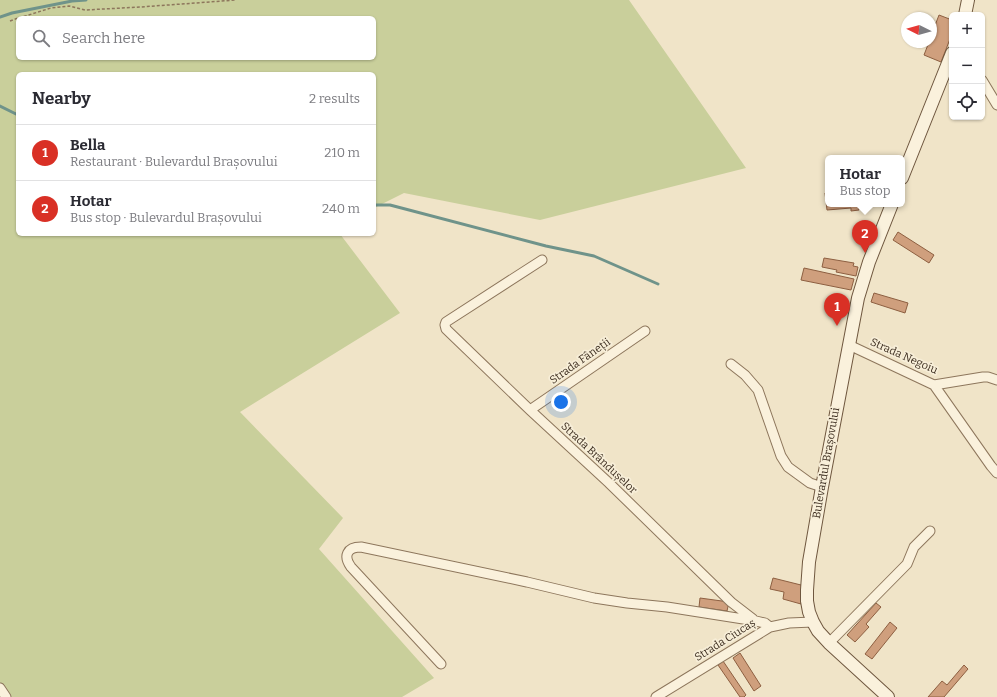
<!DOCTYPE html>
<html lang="en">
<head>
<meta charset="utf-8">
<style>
  body { margin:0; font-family:Bitter,serif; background:#f7f7f7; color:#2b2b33 }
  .controls { position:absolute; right:12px; top:12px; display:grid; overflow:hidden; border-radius:6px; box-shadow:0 1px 3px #0004 }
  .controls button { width:36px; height:36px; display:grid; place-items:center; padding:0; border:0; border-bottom:1px solid #e1e1e2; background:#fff; color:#2b2b33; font:20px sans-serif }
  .compass { position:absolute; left:901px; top:12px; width:36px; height:36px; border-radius:50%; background:#fff; box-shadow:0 1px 3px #0004; rotate:275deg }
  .you { position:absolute; left:561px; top:402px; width:14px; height:14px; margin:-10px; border:3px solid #fff; border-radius:50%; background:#1a73e8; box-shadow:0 0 0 6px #1a73e833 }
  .badge { display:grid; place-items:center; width:26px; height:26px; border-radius:50%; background:#d93025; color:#fff; font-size:13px; font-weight:700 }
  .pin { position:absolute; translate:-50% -33px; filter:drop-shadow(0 1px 2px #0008) }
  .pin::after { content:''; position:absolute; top:21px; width:14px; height:12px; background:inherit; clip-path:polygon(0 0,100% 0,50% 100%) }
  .popup { position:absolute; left:825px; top:155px; width:80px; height:52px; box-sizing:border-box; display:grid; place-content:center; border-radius:6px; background:#fff; filter:drop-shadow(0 1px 3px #0005); font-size:13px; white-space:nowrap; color:#7c7c81 }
  .popup b { font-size:15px; color:#2b2b33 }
  .popup::after { content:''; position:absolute; left:50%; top:100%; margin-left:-8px; border:8px solid transparent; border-top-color:#fff }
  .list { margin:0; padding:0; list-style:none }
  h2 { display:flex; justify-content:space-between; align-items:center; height:52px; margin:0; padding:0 16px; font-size:17px }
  h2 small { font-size:13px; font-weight:400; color:#7c7c81 }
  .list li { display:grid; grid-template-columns:26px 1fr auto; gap:12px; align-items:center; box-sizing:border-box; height:56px; padding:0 16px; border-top:1px solid #e1e1e2 }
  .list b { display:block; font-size:15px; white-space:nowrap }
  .list p { margin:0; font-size:13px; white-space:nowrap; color:#7c7c81 }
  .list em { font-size:13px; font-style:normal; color:#7c7c81 }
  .icon { flex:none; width:22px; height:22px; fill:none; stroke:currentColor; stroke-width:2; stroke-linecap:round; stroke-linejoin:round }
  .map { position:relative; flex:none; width:997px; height:697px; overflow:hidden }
  .search { position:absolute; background:#fff; box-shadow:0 1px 3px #0004; left:16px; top:16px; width:360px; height:44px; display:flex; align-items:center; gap:10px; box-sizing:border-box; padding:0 14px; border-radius:6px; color:#7c7c81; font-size:15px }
  .panel { position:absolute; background:#fff; box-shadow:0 1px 3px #0004; left:16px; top:72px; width:360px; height:164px; border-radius:6px }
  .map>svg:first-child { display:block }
</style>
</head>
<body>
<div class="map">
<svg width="997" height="697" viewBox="0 0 997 697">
  <rect width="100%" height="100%" fill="#f0e4c8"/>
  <path fill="#c9cf9b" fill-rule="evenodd" d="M0 0H629L746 168 540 220 404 193 374 208V74H18V234H340L400 313 240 412 343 518 319 549 434 678 402 697H0ZM18 18H374V58H18Z"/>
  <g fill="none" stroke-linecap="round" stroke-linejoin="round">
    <path stroke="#6f938a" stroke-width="3" d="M0 17 12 13 72 1 86 0
      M0 106 18 115
      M374 205H390L546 246 594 256 658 284"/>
  </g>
  <path fill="#cf9f7d" stroke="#8d5f41" d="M939 15 952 20V34L941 62 924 55 929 42H931V36Z
    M825 193H828V204H858L859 210 851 211V208L827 210Z
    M898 232 934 255 929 263 893 240Z
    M824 258 854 263 853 266 858 267 856 276 836 272 837 270 822 267Z
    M804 268 854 279 851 290 801 280Z
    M874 293 908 303 905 313 871 302Z
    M773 578 805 586 801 604 783 599 784 592 770 589Z
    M700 598 729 602 727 611 699 607Z
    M876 603 881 607 866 624 869 627 855 642 847 635Z
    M890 622 897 628 872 659 865 654Z
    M740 653 761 686 754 691 733 658Z
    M723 661 746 695 744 697H740L718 665Z
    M964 665 968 669 944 697H928L942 681 947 685Z"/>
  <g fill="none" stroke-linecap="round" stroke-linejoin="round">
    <g stroke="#8d765c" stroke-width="11">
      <path id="minor" d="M982 80 997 105
        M542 260 446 322 445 325 446 329 530 410 609 483 731 602 753 619
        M849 345 934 385 983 377H988L997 380
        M731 364 745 375 758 390 781 456 788 467 810 483 822 487
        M934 385 991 466 997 473
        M530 410 645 331
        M829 643 907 564 914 547 930 531
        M441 664 351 567C343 556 347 547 361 547L527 582 594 598 627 603 667 607 756 621 765 623 770 627
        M0 688 6 697
        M656 697 770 627 789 623 813 622"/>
    </g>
    <g stroke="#6f573f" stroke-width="14">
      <path id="secondary" d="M965 15 968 0
        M902 178 952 53
        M888 697 829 643 818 631 813 622 809 612 807 601V590L809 562 822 487 858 298 869 262 892 204"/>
    </g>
    <path stroke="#8d765c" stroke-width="1.5" stroke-dasharray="3 2" stroke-linecap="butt" d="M19 18 51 8 69 6 85 10 141 7 236 0
      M10 21 18 18"/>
    <use href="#minor" stroke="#faf1dc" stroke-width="9"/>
    <use href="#secondary" stroke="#faf1dc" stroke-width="12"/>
  </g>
  <g text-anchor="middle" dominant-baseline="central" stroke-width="3.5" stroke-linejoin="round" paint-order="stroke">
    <g font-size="11" fill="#3d2e20" stroke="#f7eed8">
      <text transform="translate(904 356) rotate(24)">Strada Negoiu</text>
      <text transform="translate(580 361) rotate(-35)">Strada Fâneții</text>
      <text transform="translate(599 458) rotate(43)">Strada Brândușelor</text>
      <text transform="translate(826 463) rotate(-80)">Bulevardul Brașovului</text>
      <text transform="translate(725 640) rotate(-32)">Strada Ciucaș</text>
    </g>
  </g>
</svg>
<div class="controls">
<button>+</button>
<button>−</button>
<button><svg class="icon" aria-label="locate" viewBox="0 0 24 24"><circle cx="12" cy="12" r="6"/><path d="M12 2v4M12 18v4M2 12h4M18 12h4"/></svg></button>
</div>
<svg class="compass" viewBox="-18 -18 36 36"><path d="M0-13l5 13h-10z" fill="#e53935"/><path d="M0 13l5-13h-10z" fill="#7c7c81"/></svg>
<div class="you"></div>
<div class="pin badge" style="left:837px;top:326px">1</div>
<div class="pin badge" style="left:865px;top:253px">2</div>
<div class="popup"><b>Hotar</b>Bus stop</div>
<div class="search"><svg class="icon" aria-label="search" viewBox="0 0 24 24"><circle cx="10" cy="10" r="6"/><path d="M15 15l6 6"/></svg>Search here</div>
<section class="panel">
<h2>Nearby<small>2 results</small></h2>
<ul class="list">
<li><span class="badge">1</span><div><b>Bella</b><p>Restaurant · Bulevardul Brașovului</p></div><em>210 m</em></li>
<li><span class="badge">2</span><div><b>Hotar</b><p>Bus stop · Bulevardul Brașovului</p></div><em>240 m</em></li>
</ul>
</section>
</div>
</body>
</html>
